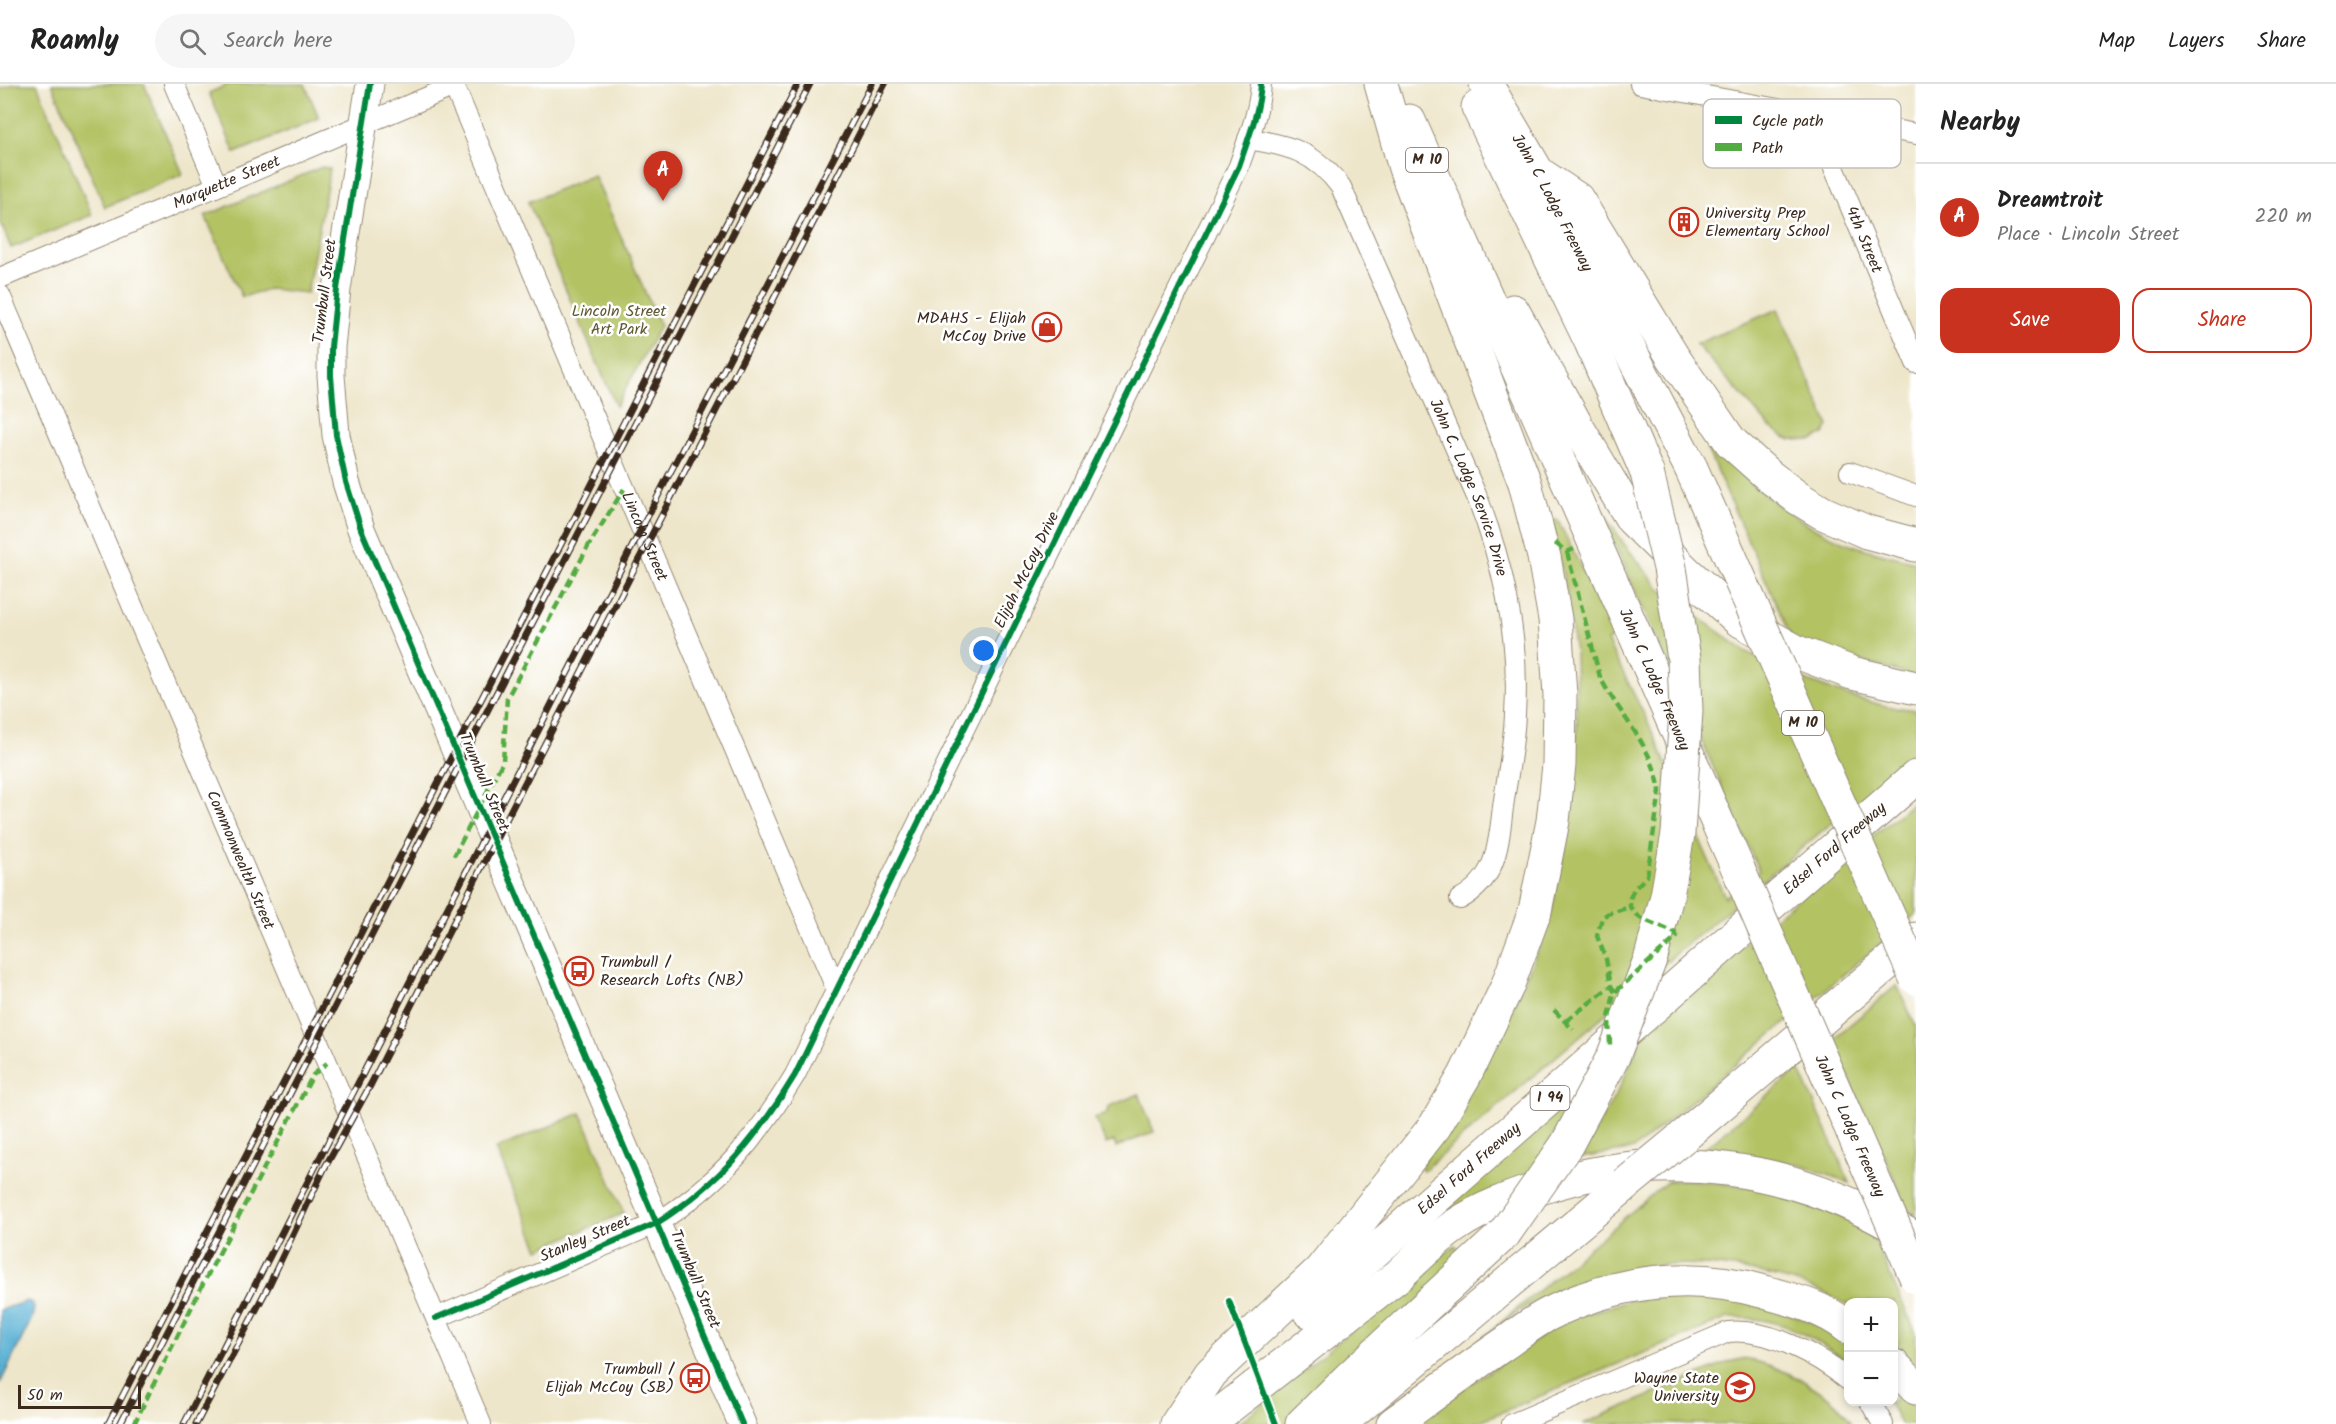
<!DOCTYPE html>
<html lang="en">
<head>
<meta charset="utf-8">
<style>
  body { margin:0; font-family:Kalam,sans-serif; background:#f6f6f6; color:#222 }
  .controls { position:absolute; right:18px; bottom:18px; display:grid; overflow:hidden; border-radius:12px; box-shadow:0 3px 9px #0003 }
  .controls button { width:54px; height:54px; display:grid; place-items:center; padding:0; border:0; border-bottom:2px solid #e0e0e0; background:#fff; color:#222; font:30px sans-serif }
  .scale { position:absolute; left:18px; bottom:15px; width:123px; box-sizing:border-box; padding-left:6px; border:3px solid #3b2a1e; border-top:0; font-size:16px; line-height:21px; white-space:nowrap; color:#3b2a1e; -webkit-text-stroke:4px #fff; paint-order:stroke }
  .you { position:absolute; left:984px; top:567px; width:21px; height:21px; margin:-15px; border:4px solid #fff; border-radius:50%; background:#1a73e8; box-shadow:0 0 0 9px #1a73e833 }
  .badge { display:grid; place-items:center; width:39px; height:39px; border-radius:50%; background:#c8321e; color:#fff; font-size:20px; font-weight:700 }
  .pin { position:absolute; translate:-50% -50px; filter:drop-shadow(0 2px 3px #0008) }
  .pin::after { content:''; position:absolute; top:32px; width:21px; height:18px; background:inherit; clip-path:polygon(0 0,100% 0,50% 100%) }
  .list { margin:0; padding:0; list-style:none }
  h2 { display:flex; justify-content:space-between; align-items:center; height:78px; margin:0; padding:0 24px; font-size:26px }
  h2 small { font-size:20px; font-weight:400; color:#767676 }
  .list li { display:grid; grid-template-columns:39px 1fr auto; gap:18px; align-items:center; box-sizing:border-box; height:108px; padding:0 24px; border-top:2px solid #e0e0e0 }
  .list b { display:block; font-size:22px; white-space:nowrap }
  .list p { margin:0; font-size:20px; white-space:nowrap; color:#767676 }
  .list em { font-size:20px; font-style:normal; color:#767676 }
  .actions { display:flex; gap:12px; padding:18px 24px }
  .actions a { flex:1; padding:14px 0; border:2px solid #c8321e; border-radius:18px; text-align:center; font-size:21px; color:#c8321e }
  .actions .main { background:#c8321e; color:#fff }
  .icon { flex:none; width:33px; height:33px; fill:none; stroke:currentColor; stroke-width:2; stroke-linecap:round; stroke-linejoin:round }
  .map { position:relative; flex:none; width:1916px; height:1340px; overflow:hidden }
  header { display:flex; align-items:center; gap:36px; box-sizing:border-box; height:84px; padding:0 30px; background:#fff; border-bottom:2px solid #e0e0e0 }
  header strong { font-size:28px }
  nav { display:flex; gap:33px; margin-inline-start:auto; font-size:21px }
  .search { width:420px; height:54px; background:#f6f6f6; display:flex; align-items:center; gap:15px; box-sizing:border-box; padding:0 21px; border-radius:33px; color:#767676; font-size:22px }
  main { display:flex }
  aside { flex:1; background:#fff }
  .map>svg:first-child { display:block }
</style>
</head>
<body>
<header>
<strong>Roamly</strong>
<div class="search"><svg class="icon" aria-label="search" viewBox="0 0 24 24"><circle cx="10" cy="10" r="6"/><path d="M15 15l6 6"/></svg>Search here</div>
<nav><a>Map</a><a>Layers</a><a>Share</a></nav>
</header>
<main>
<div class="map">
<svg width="1916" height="1340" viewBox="0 0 1916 1340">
  <rect width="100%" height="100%" fill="#fff"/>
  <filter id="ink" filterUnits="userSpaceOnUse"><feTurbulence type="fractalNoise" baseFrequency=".0167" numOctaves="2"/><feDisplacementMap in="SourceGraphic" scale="12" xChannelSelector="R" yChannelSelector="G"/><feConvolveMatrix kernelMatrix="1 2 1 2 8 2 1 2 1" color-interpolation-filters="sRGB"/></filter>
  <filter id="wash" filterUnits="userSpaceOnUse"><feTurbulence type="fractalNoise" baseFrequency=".008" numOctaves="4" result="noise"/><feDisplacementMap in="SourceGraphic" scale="24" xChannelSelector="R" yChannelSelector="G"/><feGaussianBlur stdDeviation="1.35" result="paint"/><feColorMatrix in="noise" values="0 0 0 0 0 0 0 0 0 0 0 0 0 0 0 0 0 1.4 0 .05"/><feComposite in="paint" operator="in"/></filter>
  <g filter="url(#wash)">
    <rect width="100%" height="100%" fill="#eee6ca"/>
    <path fill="#b3c264" stroke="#777641" stroke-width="1.5" d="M13 0H37L92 131 11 164 0 137V5Z
      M52 0H144L183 90 105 123Z
      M229 0H305L319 34 235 69 209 9Z
      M322 83 330 85 307 209 269 205 242 213 205 132Z
      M594 91 660 242 616 322 528 118Z
      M1778 225 1829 342 1823 351 1813 356H1791L1783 352 1770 343 1696 260Z
      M1713 362C1751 403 1799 442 1853 461 1873 468 1895 473 1916 478V593L1793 557 1707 365Z
      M1603 428 1624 460 1660 505 1745 567 1799 594 1848 612 1886 622 1916 626V668L1672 873 1423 1087 1420 1084 1514 922 1549 838 1565 764 1572 714 1577 645 1575 570 1567 512 1552 437 1557 436 1559 439 1615 552 1607 557 1646 634 1725 813 1759 787 1601 429Z
      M1916 716V830L1634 1065 1580 1074 1621 1001 1646 942Z
      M1897 901 1916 943V1131L1907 1123 1832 956Z
      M1799 985 1850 1099 1800 1081 1741 1070 1704 1065Z
      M1583 1003 1529 1093 1416 1153 1371 1191Z
      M1139 1010 1154 1048 1116 1063 1114 1057 1106 1060 1095 1034 1107 1029 1110 1022Z
      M581 1029 624 1129 539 1165 496 1065Z
      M1689 1096 1770 1105 1867 1141 1916 1249V1280L1896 1261 1899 1258 1894 1254V1218H1848V1222C1820 1204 1788 1195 1755 1188 1682 1172 1603 1181 1537 1216 1512 1230 1489 1249 1467 1267L1668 1097Z
      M1455 1161 1465 1173 1289 1340H1238Z
      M1692 1211C1741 1214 1810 1229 1848 1261V1278C1809 1251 1778 1231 1728 1234L1473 1340H1411L1567 1235 1636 1215Z
      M1741 1275C1774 1277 1837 1310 1852 1340H1583L1729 1278Z
      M1894 1300 1916 1325V1340H1901L1888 1318H1894Z"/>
    <path fill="#55afd3" stroke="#486c78" stroke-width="1.5" d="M27 1217 33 1219 34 1224 32 1234 0 1300V1226Z"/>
  </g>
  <g filter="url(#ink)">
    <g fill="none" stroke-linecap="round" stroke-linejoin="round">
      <g stroke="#948874" stroke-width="22">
        <g id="street">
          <path d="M174 0 217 102"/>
          <path d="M1640 0 1916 50"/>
          <path id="s1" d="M1812 31 1916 279"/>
          <path id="s2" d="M1248 55C1289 61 1315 68 1341 103L1477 413C1504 482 1520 555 1515 630 1514 659 1508 688 1504 716 1498 757 1500 793 1460 815"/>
          <path id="s3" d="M0 194 454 2 836 904"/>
          <path id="s4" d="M0 211 481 1340"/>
          <path d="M1850 388 1916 412"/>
          <path d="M436 1234 657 1139C721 1098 756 1055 795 991L1239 82C1248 55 1259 29 1261 0"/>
          <path d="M1870 1318 1883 1340"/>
          <path d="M1512 1340 1728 1248C1768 1244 1818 1271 1848 1296"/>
        </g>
      </g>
      <g stroke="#948874" stroke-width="29">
        <path id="secondary" d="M370 0 337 205 331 263V292L336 351 346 398 361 445 742 1340"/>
      </g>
      <g stroke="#948874" stroke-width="35">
        <g id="highway">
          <path id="s5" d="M1486 0 1538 89 1691 384"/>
          <path d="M1478 23 1591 258 1647 389"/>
          <path id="s6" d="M1409 37 1739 787"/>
          <path d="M1538 89 1577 115 1673 273 1731 358 1769 392 1798 414 1823 429 1867 448 1916 461"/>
          <path d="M1513 227 1579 346 1632 435 1687 489 1738 535 1797 568 1852 589 1916 604"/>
          <path d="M1683 1053 1916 855"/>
          <path id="s7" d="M1309 1227 1344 1194 1916 693"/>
          <path d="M1894 1282 1916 1304"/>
          <path d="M1177 1340 1211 1289 1320 1187 1435 1042 1465 991 1507 903 1535 827 1553 737 1559 681 1560 611 1555 535 1544 473 1525 399 1405 84 1381 0"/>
          <path d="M1207 1340 1399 1191C1418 1173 1436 1154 1458 1140 1482 1124 1510 1114 1537 1105 1666 1061 1794 1081 1909 1151"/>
          <path d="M1302 1340 1351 1292 1504 1150"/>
          <path d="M1339 1340 1626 1100"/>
          <path d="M1393 1340C1430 1313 1466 1286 1504 1260 1518 1250 1533 1238 1549 1230 1616 1196 1693 1187 1765 1208 1794 1216 1824 1224 1848 1243"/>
        </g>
      </g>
      <use href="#street" stroke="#fff" stroke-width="20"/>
      <use href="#secondary" stroke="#fff" stroke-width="27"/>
      <use href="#highway" stroke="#fff" stroke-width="33"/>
      <g stroke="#3b2a1e" stroke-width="7">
        <path id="rail" d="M108 1340 798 0
          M120 1340 810 0
          M184 1340 658 412 872 0
          M196 1340 269 1201 324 1085 371 1000 632 489 885 0"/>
      </g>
      <use href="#rail" stroke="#fff" stroke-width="4.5" stroke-dasharray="14" stroke-linecap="butt"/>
      <g stroke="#948874" stroke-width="35" stroke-linecap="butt">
        <g id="highway-bridge">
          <path d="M1691 384 1916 894"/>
          <path id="s8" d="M1739 787 1916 1193"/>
          <path d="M1626 1100 1683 1053"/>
          <path d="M1504 1150 1567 1060 1613 973 1651 873 1667 812 1678 750 1686 627 1684 575 1670 484 1647 389"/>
        </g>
      </g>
      <use href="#highway-bridge" stroke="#fff" stroke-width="33"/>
      <path stroke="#55ab43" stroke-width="4.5" stroke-dasharray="9 4.5" stroke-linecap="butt" d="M1555 459 1567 468 1574 465
        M1567 468 1600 593C1621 634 1652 660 1660 707L1647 792 1634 805 1630 814V823L1640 834 1675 849 1677 853 1614 909 1609 934 1610 961
        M454 772 503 677 507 614 589 461 624 405
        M1615 908 1611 902 1606 875 1597 852 1602 834 1607 830 1630 823
        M1554 926 1573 946
        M1566 937 1611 902
        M134 1340 204 1198 313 991 327 979"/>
      <g stroke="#fff" stroke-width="10">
        <path id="cycleway" d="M370 0 337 205 331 263V292L336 351 346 398 361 445 742 1340
          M1229 1217 1276 1340
          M436 1234 657 1139C721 1098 756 1055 795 991L1239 82C1248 55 1259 29 1261 0"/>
      </g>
      <use href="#cycleway" stroke="#00873e" stroke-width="6"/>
    </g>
  </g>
  <defs>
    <g id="building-ring" transform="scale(1.5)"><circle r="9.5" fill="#fff" stroke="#c8321e" stroke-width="1.5"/><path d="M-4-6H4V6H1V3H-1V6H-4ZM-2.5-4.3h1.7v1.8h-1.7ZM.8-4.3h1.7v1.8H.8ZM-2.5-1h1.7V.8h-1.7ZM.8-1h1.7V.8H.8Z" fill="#c8321e"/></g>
    <g id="shop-ring" transform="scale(1.5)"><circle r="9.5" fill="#fff" stroke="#c8321e" stroke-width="1.5"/><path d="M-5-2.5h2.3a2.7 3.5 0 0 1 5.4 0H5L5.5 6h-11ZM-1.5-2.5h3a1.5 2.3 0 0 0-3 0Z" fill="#c8321e"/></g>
    <g id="bus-ring" transform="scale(1.5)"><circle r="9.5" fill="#fff" stroke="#c8321e" stroke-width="1.5"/><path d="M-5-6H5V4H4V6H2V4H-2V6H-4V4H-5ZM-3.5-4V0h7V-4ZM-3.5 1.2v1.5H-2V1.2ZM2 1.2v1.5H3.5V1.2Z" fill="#c8321e"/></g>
    <g id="university-ring" transform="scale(1.5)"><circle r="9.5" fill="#fff" stroke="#c8321e" stroke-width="1.5"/><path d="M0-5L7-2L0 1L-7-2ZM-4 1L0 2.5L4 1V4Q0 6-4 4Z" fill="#c8321e"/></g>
  </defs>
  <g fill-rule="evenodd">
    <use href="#building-ring" x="1684" y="138"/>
    <use href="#shop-ring" x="1047" y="243"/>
    <use href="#bus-ring" x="579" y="887"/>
    <use href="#bus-ring" x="695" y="1294"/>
    <use href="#university-ring" x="1740" y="1303"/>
  </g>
  <g text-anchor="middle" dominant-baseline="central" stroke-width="5" stroke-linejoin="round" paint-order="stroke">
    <g fill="#fff" stroke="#766a62" stroke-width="1.5">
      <rect x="1406" y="64" width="42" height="24" rx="4.5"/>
      <rect x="1782" y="627" width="42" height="24" rx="4.5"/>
      <rect x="1530.5" y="1002" width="39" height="24" rx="4.5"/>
    </g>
    <g font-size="15" font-weight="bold" fill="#3b2a1e">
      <text x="1427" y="76">M 10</text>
      <text x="1803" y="639">M 10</text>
      <text x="1550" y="1014">I 94</text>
    </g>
    <g font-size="16" fill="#3b2a1e" stroke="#fff">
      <text stroke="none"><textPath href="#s3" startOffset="246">Marquette Street</textPath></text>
      <text stroke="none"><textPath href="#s5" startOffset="136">John C Lodge Freeway</textPath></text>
      <text stroke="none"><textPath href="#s1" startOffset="135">4th Street</textPath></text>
      <text transform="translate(325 207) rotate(-83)">Trumbull Street</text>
      <text stroke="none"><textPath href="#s2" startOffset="435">John C. Lodge Service Drive</textPath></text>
      <text stroke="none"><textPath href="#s3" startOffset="982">Lincoln Street</textPath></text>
      <text transform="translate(1027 486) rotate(-64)">Elijah McCoy Drive</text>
      <text stroke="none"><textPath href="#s6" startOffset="610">John C Lodge Freeway</textPath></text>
      <text transform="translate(484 698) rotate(67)">Trumbull Street</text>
      <text stroke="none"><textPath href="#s7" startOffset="700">Edsel Ford Freeway</textPath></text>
      <text stroke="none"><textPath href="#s4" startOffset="614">Commonwealth Street</textPath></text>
      <text stroke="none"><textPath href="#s8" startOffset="278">John C Lodge Freeway</textPath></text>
      <text stroke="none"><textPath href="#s7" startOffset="214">Edsel Ford Freeway</textPath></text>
      <text transform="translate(585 1155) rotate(-23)">Stanley Street</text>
      <text transform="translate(695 1195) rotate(67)">Trumbull Street</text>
    </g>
    <g font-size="16" fill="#3b2a1e" stroke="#fff" text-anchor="end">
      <text x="1705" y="129" text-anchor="start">University Prep<tspan x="1705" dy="18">Elementary School</tspan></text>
      <text x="1026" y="234">MDAHS - Elijah<tspan x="1026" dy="18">McCoy Drive</tspan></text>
      <text x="600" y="878" text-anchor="start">Trumbull /<tspan x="600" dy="18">Research Lofts (NB)</tspan></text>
      <text x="674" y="1285">Trumbull /<tspan x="674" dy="18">Elijah McCoy (SB)</tspan></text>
      <text x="1719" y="1294">Wayne State<tspan x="1719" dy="18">University</tspan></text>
    </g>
    <g font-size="16" fill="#5f5833" stroke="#fff">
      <text x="619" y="227">Lincoln Street<tspan x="619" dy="18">Art Park</tspan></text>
    </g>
  </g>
  <rect x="1703" y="15" width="198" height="69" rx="9" fill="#fff" stroke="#c4bfbc" stroke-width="1.5"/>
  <rect x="1715" y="32" width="27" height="8" fill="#00873e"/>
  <rect x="1715" y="59" width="27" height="8" fill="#55ab43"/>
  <g font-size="16" fill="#3b2a1e">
    <text x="1752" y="42">Cycle path</text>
    <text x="1752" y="69">Path</text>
  </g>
</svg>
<div class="controls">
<button>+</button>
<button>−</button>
</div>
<div class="scale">50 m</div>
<div class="you"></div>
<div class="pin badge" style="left:663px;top:117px">A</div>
</div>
<aside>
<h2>Nearby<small></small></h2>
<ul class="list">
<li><span class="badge">A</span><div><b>Dreamtroit</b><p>Place · Lincoln Street</p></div><em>220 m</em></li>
</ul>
<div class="actions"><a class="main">Save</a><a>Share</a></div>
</aside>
</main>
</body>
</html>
